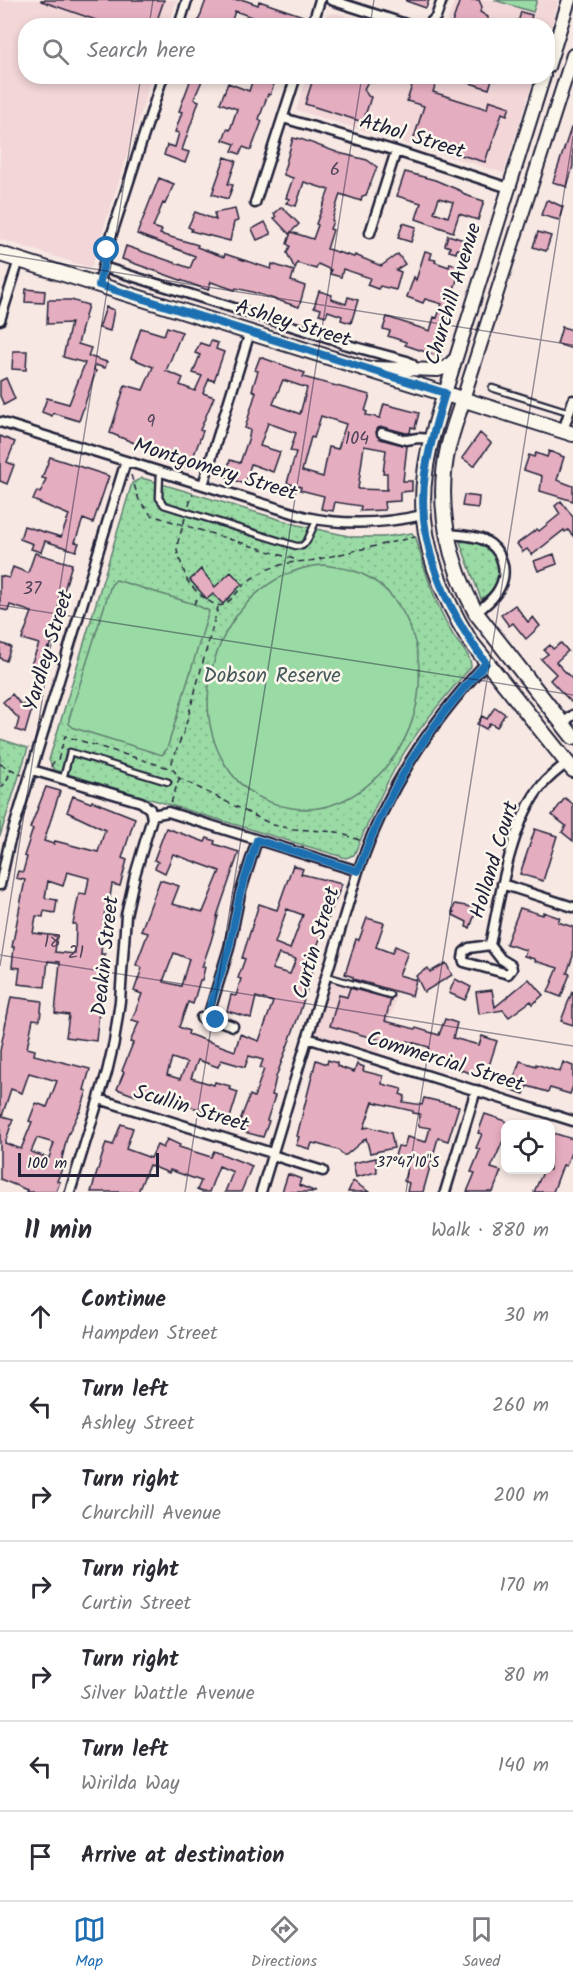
<!DOCTYPE html>
<html lang="en">
<head>
<meta charset="utf-8">
<style>
  body { margin:0; font-family:Kalam,sans-serif; background:#f2f2f3; color:#2b2b33 }
  .controls { position:absolute; right:18px; bottom:18px; display:grid; overflow:hidden; border-radius:12px; box-shadow:0 3px 9px #0003 }
  .controls button { width:54px; height:54px; display:grid; place-items:center; padding:0; border:0; border-bottom:2px solid #e1e1e2; background:#fff; color:#2b2b33; font:30px sans-serif }
  .scale { position:absolute; left:18px; bottom:15px; width:141px; box-sizing:border-box; padding-left:6px; border:3px solid #22223b; border-top:0; font-size:16px; line-height:21px; white-space:nowrap; color:#22223b; -webkit-text-stroke:4px #fbf7ec; paint-order:stroke }
  .stop { position:absolute; width:18px; height:18px; margin:-14px; border:4px solid #1f6fb2; border-radius:50%; background:#fff }
  .stop.end { background:#1f6fb2; border-color:#fff; box-shadow:0 2px 6px #0008 }
  .list { margin:0; padding:0; list-style:none }
  h2 { display:flex; justify-content:space-between; align-items:center; height:78px; margin:0; padding:0 24px; font-size:26px }
  h2 small { font-size:20px; font-weight:400; color:#7c7c81 }
  .list li { display:grid; grid-template-columns:39px 1fr auto; gap:18px; align-items:center; box-sizing:border-box; height:90px; padding:0 24px; border-top:2px solid #e1e1e2 }
  .list b { display:block; font-size:22px; white-space:nowrap }
  .list p { margin:0; font-size:20px; white-space:nowrap; color:#7c7c81 }
  .list em { font-size:20px; font-style:normal; color:#7c7c81 }
  .icon { flex:none; width:33px; height:33px; fill:none; stroke:currentColor; stroke-width:2; stroke-linecap:round; stroke-linejoin:round }
  .map { position:relative; flex:none; width:573px; height:1192px; overflow:hidden }
  .search { position:absolute; background:#fff; box-shadow:0 3px 9px #0003; left:18px; right:18px; top:18px; height:66px; display:flex; align-items:center; gap:15px; box-sizing:border-box; padding:0 21px; border-radius:24px; color:#7c7c81; font-size:22px }
  .sheet { height:708px; background:#fff }
  nav { display:flex; justify-content:space-around; align-items:center; box-sizing:border-box; height:84px; border-top:2px solid #e1e1e2; background:#fff; font-size:16px; color:#7c7c81 }
  nav a { display:grid; justify-items:center; gap:3px }
  nav .on { color:#1f6fb2 }
  .map>svg:first-child { display:block }
</style>
</head>
<body>
<div class="map">
<svg width="573" height="1192" viewBox="0 0 573 1192">
  <defs>
    <pattern id="park-dots" width="8" height="8" patternUnits="userSpaceOnUse" patternTransform="scale(1.5)"><rect width="8" height="8" fill="#9adba5"/><path d="M2 2h.1M6 6h.1" fill="none" stroke="#84bc8f" stroke-width="1.8" stroke-linecap="round"/></pattern>
  </defs>
  <rect width="100%" height="100%" fill="#f7e8e3"/>
  <filter id="ink" filterUnits="userSpaceOnUse"><feTurbulence type="fractalNoise" baseFrequency=".0167" numOctaves="2"/><feDisplacementMap in="SourceGraphic" scale="12" xChannelSelector="R" yChannelSelector="G"/><feConvolveMatrix kernelMatrix="1 2 1 2 8 2 1 2 1" color-interpolation-filters="sRGB"/></filter>
  <g filter="url(#ink)">
    <path fill="#f2d6d8" d="M0 0H177L169 25 26 26V76L152 77 91 268 0 239Z
      M455 0H559L548 36V26H445Z
      M335 13 376 25H323L327 15Z
      M307 77H534L504 173 296 110Z
      M333 975 397 996 379 1053 315 1033Z"/>
    <path fill="url(#park-dots)" stroke="#5e7e70" stroke-width="1.5" d="M142 478 298 525 353 537H383L412 533 416 538C425 572 435 604 453 635 459 645 472 656 471 667 444 697 418 728 398 763 381 793 367 824 354 855L346 858 54 770 49 760 132 483Z
      M466 541C500 544 511 581 481 599L460 542Z
      M0 739 28 748 0 836Z"/>
    <path fill="#9adba5" stroke="#5e7e70" stroke-width="1.5" d="M494 0H537L533 12Z
      M324 565C336 567 349 568 360 573 413 596 430 666 413 718 398 768 347 817 292 808 267 804 246 793 231 773 174 697 230 571 324 565Z
      M116 580 194 604 209 611 167 749 162 755 74 728 69 724V719L111 585Z"/>
    <path fill="#e5adc0" stroke="#22223b" stroke-width="1.5" fill-rule="evenodd" d="M41 0H164L155 26H113L41 1Z
      M206 0H244L258 5 259 1 303 16 300 26H277L235 11 230 26H207L198 22Z
      M406 0H429L426 8 406 1Z
      M460 0H479L482 7 480 12 488 17V26H451Z
      M521 12 532 15 529 26H517Z
      M192 76H204L194 99 199 101 182 150 189 152 185 163 164 155 167 145 175 147 179 133 175 132 182 112 179 111Z
      M254 76H277L270 95 268 94 259 119 262 121 251 150 243 147 240 154 232 151 235 144 223 140 227 129 230 130 237 109 220 103 228 83 249 91Z
      M314 76H371L364 89 368 96 371 97 363 122 305 104Z
      M415 76H438L433 92 487 109 489 100 510 107 507 115 502 113 490 150H489L485 162 413 141 424 106 407 101Z
      M454 76H493L489 89 454 78Z
      M571 128H573V166L567 187 553 182Z
      M293 138 297 139 298 138 339 153 367 160 377 167 366 195 362 196 361 201 340 194 332 220 333 221 330 229 333 230 327 249 354 257 355 255 381 266 398 254 405 264 396 270 401 272 396 290 380 286 378 289 367 285 370 278 343 269 341 277 330 274 331 270 318 264 316 269 297 263 295 269 287 253 290 246 287 244 291 232 313 239 318 225 316 224 329 190 304 182 296 206 286 203 290 199 286 198 293 178 284 175V170Z
      M225 157 236 161 228 184 233 185 228 199 212 194Z
      M405 172 435 180 461 191 465 195 484 201 478 220 459 214 453 232 416 219 421 203 397 196ZM439 198 453 202 448 217 434 212Z
      M159 178 174 184 165 204 163 203 153 227 162 230 160 234 198 245 197 247 224 257 225 254 271 269 272 264 294 271 291 281 305 286 299 307 252 292 236 288 235 290 211 282 208 290 122 259 126 246 190 268 195 256 137 234Z
      M548 200 563 207 559 220 541 215 546 201Z
      M282 207 299 224 289 234 274 218 276 217 274 214Z
      M235 209 238 221 234 222 230 241 191 231 192 229 188 227 195 212 216 220 214 213Z
      M265 222 271 234 257 240 252 229Z
      M403 223 416 227 411 242 398 238Z
      M538 232 551 236 546 251 533 247Z
      M448 235 467 241 464 251 457 249 456 253 449 251 450 247 445 245Z
      M425 251 432 253 430 259 436 260 435 262 449 267 450 263 461 267 446 315 449 316 447 328 449 329 440 357 405 345 406 342 388 336 390 331 383 329 387 317 430 331 434 317 437 318 442 304 425 299 423 303 407 297 414 277 416 280Z
      M26 289 45 291 44 303 25 302Z
      M319 291 332 295 331 299 346 304 348 297 358 300 351 323 341 320 342 316 328 311 326 316 319 314 321 309 314 307Z
      M48 300H71L88 305 78 344 91 348 88 356 107 362 105 368 95 365 94 370 96 371 79 421 53 413 52 416 42 412 47 398 69 404 85 363 63 357 71 323 47 324Z
      M106 307 114 310 110 331 99 328Z
      M167 327 182 332 166 371 183 378 180 385 195 391 202 376 193 373 200 355 195 353 200 343 209 346 211 341 218 343 216 349 224 352 214 381 209 379 203 393 214 397 200 430 203 431 189 468 147 453 149 449 110 433 125 385 143 390 153 367 131 358 141 328 164 335Z
      M562 327 573 330V349L557 344Z
      M13 351H27L26 370 12 369Z
      M260 357 305 373 303 377 370 395 365 411 367 412 366 415 380 418 384 404 419 413 415 428 411 427 410 433H406L383 427 378 428 376 432 380 439 407 446 403 481H412V491L400 492V501L384 502 385 510 360 511 361 506 335 502 333 511 321 509 324 496 300 490 301 487 287 483 296 452 290 451 296 433 268 423 260 446 280 452 273 472 251 464 245 484 225 477 230 460 240 463 249 437 250 430 245 428 256 392 252 390 258 371 255 370ZM283 380 307 388 300 414 273 404ZM321 416 346 424 338 449 329 447 323 477 302 471 311 437 314 438ZM364 446 386 450 383 473H387V490L358 489Z
      M6 378 15 399 4 405 0 396V381Z
      M480 433 491 443 474 466 462 458Z
      M0 436 15 442 7 462 14 465 7 484 0 481Z
      M549 451 564 457 557 480 573 486V501L540 491 542 476 524 470 529 455 534 457 536 453 547 457Z
      M50 457 109 476 93 523 83 519 75 542 79 543 76 551 45 541 41 552 31 549 33 544 20 539 24 526 61 537 69 515 33 500 37 491 40 493 46 479 42 478Z
      M464 495 479 497 478 508 462 506Z
      M561 501 573 517V536L568 530 565 532 564 530 532 555 527 549 523 552 517 544 537 529 539 531 554 519 560 514 555 506Z
      M35 553 72 564 57 614H59L56 628 50 648 48 647 40 671 30 667 39 644 22 639 32 612 10 605 8 611 0 609V576L9 578 13 567 28 573Z
      M554 554 557 564 538 571 534 561Z
      M201 569 215 587 231 572 242 584 223 604 213 594 207 599 190 580Z
      M515 605 528 622 533 617 540 626 526 639 513 623 509 626 501 615Z
      M0 643 11 647 6 661 0 658Z
      M561 643 568 651 556 662 573 680V704L550 680 556 674 541 659 548 654 544 650 550 645 553 649Z
      M12 694 23 707 25 699 34 702 25 733 16 730 19 719 3 702Z
      M495 707 505 714 497 727 490 723 486 729 477 724 482 716 487 719Z
      M46 787 60 791 44 841 54 844 55 841 98 852 105 830 67 812 73 796 91 803 92 801 135 818 122 858 127 860 120 886 112 884 109 904 107 903 104 916 101 954H105L96 1041 66 1037 69 1015 55 1013 60 962 48 961 45 987 18 984 20 968 12 967 14 947H12L25 880 16 878 18 871 23 872 27 857 24 856 33 829 30 828ZM67 872 89 878 86 894 79 893 75 914 73 924H76L75 954 55 952 57 936 33 933 36 916 43 917 44 911 55 913 57 900 45 898 48 881 63 886Z
      M565 798 573 804V841L562 832 566 826 552 815Z
      M166 828 205 842 207 838 215 841 214 844 239 852 217 916H218L211 941 202 967H205L202 980H200L193 1004 188 1002 179 1027 189 1031 188 1034 235 1051 240 1034 259 1041 273 1002 256 997 251 1018 227 1011 231 995 236 996 241 979 238 978 245 959 242 958 259 904 277 910 293 865 303 869 301 874 342 884 318 944 311 968 313 969 300 1012 276 1077 272 1095 275 1096 267 1120 269 1121 263 1137 244 1132 247 1125 239 1123 250 1095 254 1097 264 1069 260 1068 263 1060 249 1056 245 1067 221 1060 218 1067 198 1060 191 1078 214 1085 215 1082 230 1086 229 1089 238 1092 229 1121 204 1114 205 1111 182 1104 180 1108 137 1093 136 1096 117 1089 124 1072 122 1071 133 1043 130 1042 139 1022 132 1020 142 994 134 991 142 968 136 965 148 933 141 931 160 880 179 886 172 904 203 912 220 871 173 854 165 873 155 868 158 862 154 860ZM287 909 303 915 290 949 275 943ZM174 953 189 959 181 986 164 982V979ZM279 954 296 959 290 974 272 969ZM172 1058 187 1063 180 1079 167 1075Z
      M535 829 557 836 543 881 520 874Z
      M455 904 477 908 470 928 466 927 467 922 453 915 454 912H452Z
      M520 908 543 915V912L560 918 558 922 573 927V956L567 973 570 974 561 997 548 992 558 968 535 961V959L524 956 526 950 506 944Z
      M367 918 384 923 376 947 392 953 395 946 408 952 399 975 416 980 412 996 353 979V977L345 974 356 939 359 940Z
      M446 963 452 975 424 992 416 976 428 968 430 972Z
      M455 979 471 987 465 1000 449 993Z
      M529 979 543 995 533 1004 531 1001 509 1017 503 1010 479 1014 476 992 492 990 495 1007Z
      M350 988 391 999 385 1021 415 1029 416 1028 439 1035 445 1019 457 1023 453 1038 479 1045 482 1036 497 1041 485 1078 449 1066 450 1061 427 1054 429 1047 407 1041 405 1047 330 1026 339 995 347 997Z
      M572 992H573V1025L561 1021Z
      M11 997 42 1001 40 1020 33 1019 27 1048 35 1050 34 1055 90 1069 84 1090 87 1091 80 1112H79L67 1137 61 1163 64 1164 57 1181 60 1182 56 1192H26L27 1190 0 1179V1051ZM29 1073 57 1081 47 1107 36 1103 29 1121 32 1122 21 1149 5 1143 13 1119 2 1116 11 1089 22 1093ZM37 1138 54 1143 49 1158 31 1152Z
      M316 1060 327 1064 328 1060 337 1063V1066L354 1072 357 1064 364 1067 363 1071 383 1076 382 1084 402 1089 400 1094 405 1096 403 1102 422 1105 424 1098 459 1106 448 1141 438 1138 423 1192H407L409 1183 404 1181 409 1159 395 1156 398 1146 404 1147 407 1137 426 1142 430 1128 418 1126 420 1114 413 1113V1111L373 1102 364 1128 370 1127 391 1133 394 1148 370 1153 366 1138 346 1155H343L338 1150 317 1144 312 1143 310 1149 296 1145 299 1137 297 1136Z
      M520 1061 536 1066V1064L560 1072 563 1062 573 1066V1086L570 1094 550 1088 548 1092 527 1086 524 1094 510 1089Z
      M485 1114 506 1121V1142L503 1141 491 1168 501 1171 493 1192H467L475 1173 471 1172 480 1150 476 1148 482 1134 478 1133Z
      M121 1124 133 1128 126 1149 151 1158 157 1145 163 1148 167 1139 180 1145 179 1147 211 1157 214 1151 252 1166 241 1192H225L233 1172 219 1166 209 1192H202L197 1190 201 1181 170 1170 169 1173 149 1165 138 1192H91L106 1143 113 1145Z
      M553 1133 573 1139V1147L566 1166 563 1165 553 1192H534L544 1170H550V1138Z
      M376 1158 377 1172 356 1177 353 1163Z
      M288 1174 301 1179 299 1185 316 1192H282Z
      M353 1181 369 1192H348Z"/>
    <g fill="none" stroke-linecap="round" stroke-linejoin="round">
      <g stroke="#22223b" stroke-width="9">
        <path id="lane" d="M492 388 569 412
          M160 472 159 498 164 505 296 546H302L307 541 317 519
          M63 779 70 752 168 782
          M326 976 390 995"/>
      </g>
      <g stroke="#22223b" stroke-width="13">
        <path id="street" d="M331 0 412 26
          M179 26 187 0
          M312 26 320 0
          M427 26 436 17 442 0
          M283 118 396 151 509 188
          M255 203 296 76
          M370 233 396 151
          M103 267 333 339 344 344 407 361 412 364 416 370
          M99 285 108 246 163 76
          M0 320 19 260
          M0 422 306 517C346 526 383 524 423 515
          M563 431 573 400
          M382 433 406 440 418 438 431 439
          M203 485 250 332
          M447 534C459 535 473 535 484 540 502 549 509 571 499 589 494 599 484 606 476 613
          M562 724 573 715
          M32 770 141 802 150 809 152 818 135 875 126 915 120 1001 114 1042 107 1072 70 1192
          M152 815 168 812 358 871
          M502 884 573 907
          M0 885 9 844 126 461
          M490 945C499 900 512 818 543 784 550 776 559 769 567 763
          M490 945 501 959 511 965 512 969 508 974 464 962 463 958 464 952 469 948Z
          M208 1017 229 948 240 894 257 840
          M201 1018 208 1017 233 1026
          M307 1038 573 1121
          M99 1099 272 1153
          M272 1155 323 1171
          M261 1192 358 871C387 789 427 727 486 663
          M445 1192 476 1090"/>
      </g>
      <g stroke="#22223b" stroke-width="16">
        <path id="secondary" d="M548 67 569 0
          M373 368 438 370 447 367 454 360
          M445 393 544 76
          M463 399 573 55"/>
      </g>
      <g stroke="#22223b" stroke-width="18">
        <path id="primary" d="M0 254 573 434
          M445 393C437 420 428 446 425 474 416 534 439 591 470 641L573 770
          M463 399C458 415 452 431 448 448 435 505 449 563 476 613L573 737"/>
      </g>
      <path stroke="#22223b" stroke-width="1.5" stroke-dasharray="6 4.5" stroke-linecap="butt" d="M131 475 139 500 151 515 297 560
        M189 505 193 493
        M185 518C183 528 177 540 177 550 177 552 186 577 187 580 192 588 213 609 223 605 232 601 239 589 246 583 263 568 288 561 310 561L415 537
        M194 604 196 600 202 596
        M218 607 185 728 172 762 173 769 179 778 273 825 294 829 337 832 359 840 358 844 359 845
        M0 764 10 769
        M51 767 52 764 58 760 65 736 172 769
        M0 788 6 783 11 769 22 775
        M171 803 179 779"/>
      <use href="#lane" stroke="#fbf7ec" stroke-width="4.5"/>
      <use href="#street" stroke="#fbf7ec" stroke-width="8"/>
      <use href="#secondary" stroke="#fbf7ec" stroke-width="12"/>
      <use href="#primary" stroke="#fbf7ec" stroke-width="14"/>
    </g>
  </g>
  <g fill="none" stroke-linecap="round" stroke-linejoin="round" filter="url(#ink)">
    <path stroke="#1f6fb2" stroke-width="8" d="M107 250 99 285 445 393C437 420 429 446 425 474 415 544 446 608 486 663 428 726 387 790 358 871L257 840 240 894 229 948 207 1017 216 1020"/>
  </g>
  <path fill="none" stroke="#22223b" stroke-width="1.5" stroke-opacity="0.45" d="M149 26 153 0M370 26 374 0M0 254 573 345M0 605 573 695M0 955 573 1046M0 966 141 76M185 1192 362 76M406 1192 573 136"/>
  <g text-anchor="middle" dominant-baseline="central" stroke-width="5" stroke-linejoin="round" paint-order="stroke">
    <g font-size="18" fill="#53455c">
      <text x="335" y="170">6</text>
      <text x="151" y="422">9</text>
      <text x="357" y="439">104</text>
      <text x="32" y="589">37</text>
      <text x="52" y="942">18</text>
      <text x="76" y="953">21</text>
    </g>
    <g font-size="21" fill="#22223b" stroke="#fbf7ec">
      <text transform="translate(412 137) rotate(17)">Athol Street</text>
      <text transform="translate(454 294) rotate(-73)">Churchill Avenue</text>
      <text transform="translate(293 324) rotate(17)">Ashley Street</text>
      <text transform="translate(215 470) rotate(17)">Montgomery Street</text>
      <text transform="translate(49 651) rotate(-73)">Yardley Street</text>
      <text transform="translate(495 860) rotate(-73)">Holland Court</text>
      <text transform="translate(317 943) rotate(-73)">Curtin Street</text>
      <text transform="translate(106 956) rotate(-84)">Deakin Street</text>
      <text transform="translate(445 1062) rotate(17)">Commercial Street</text>
      <text transform="translate(191 1109) rotate(17)">Scullin Street</text>
    </g>
    <g font-size="21" fill="#465a5b" stroke="#fbf7ec">
      <text x="272" y="676">Dobson Reserve</text>
    </g>
  </g>
  <g font-size="15" text-anchor="middle" fill="#22223b" stroke="#fbf7ec" stroke-width="5" stroke-linejoin="round" paint-order="stroke">
    <text x="408" y="1167">37°47'10"S</text>
  </g>
</svg>
<div class="controls">
<button><svg class="icon" aria-label="locate" viewBox="0 0 24 24"><circle cx="12" cy="12" r="6"/><path d="M12 2v4M12 18v4M2 12h4M18 12h4"/></svg></button>
</div>
<div class="scale">100 m</div>
<div class="stop" style="left:107px;top:250px"></div>
<div class="stop end" style="left:216px;top:1020px"></div>
<div class="search"><svg class="icon" aria-label="search" viewBox="0 0 24 24"><circle cx="10" cy="10" r="6"/><path d="M15 15l6 6"/></svg>Search here</div>
</div>
<section class="sheet">
<h2>11 min<small>Walk · 880 m</small></h2>
<ul class="list">
<li><svg class="icon" aria-label="ahead" viewBox="0 0 24 24"><path d="M12 20V5M6 11l6-6 6 6"/></svg><div><b>Continue</b><p>Hampden Street</p></div><em>30 m</em></li>
<li><svg class="icon" aria-label="left" viewBox="0 0 24 24"><path d="M17 20v-9H6M10 6l-5 5 5 5"/></svg><div><b>Turn left</b><p>Ashley Street</p></div><em>260 m</em></li>
<li><svg class="icon" aria-label="right" viewBox="0 0 24 24"><path d="M7 20v-9h11M14 6l5 5-5 5"/></svg><div><b>Turn right</b><p>Churchill Avenue</p></div><em>200 m</em></li>
<li><svg class="icon" aria-label="right" viewBox="0 0 24 24"><path d="M7 20v-9h11M14 6l5 5-5 5"/></svg><div><b>Turn right</b><p>Curtin Street</p></div><em>170 m</em></li>
<li><svg class="icon" aria-label="right" viewBox="0 0 24 24"><path d="M7 20v-9h11M14 6l5 5-5 5"/></svg><div><b>Turn right</b><p>Silver Wattle Avenue</p></div><em>80 m</em></li>
<li><svg class="icon" aria-label="left" viewBox="0 0 24 24"><path d="M17 20v-9H6M10 6l-5 5 5 5"/></svg><div><b>Turn left</b><p>Wirilda Way</p></div><em>140 m</em></li>
<li><svg class="icon" aria-label="arrive" viewBox="0 0 24 24"><path d="M6 21V4h12l-3 4 3 4H6"/></svg><div><b>Arrive at destination</b></div></li>
</ul>
</section>
<nav>
<a class="on"><svg class="icon" aria-label="map" viewBox="0 0 24 24"><path d="M3 6l6-2 6 2 6-2v14l-6 2-6-2-6 2zM9 4v14M15 6v14"/></svg>Map</a>
<a><svg class="icon" aria-label="directions" viewBox="0 0 24 24"><path d="M12 3l9 9-9 9-9-9zM9 14v-3h6M13 9l2 2-2 2"/></svg>Directions</a>
<a><svg class="icon" aria-label="saved" viewBox="0 0 24 24"><path d="M7 4h10v16l-5-4-5 4z"/></svg>Saved</a>
</nav>
</body>
</html>
